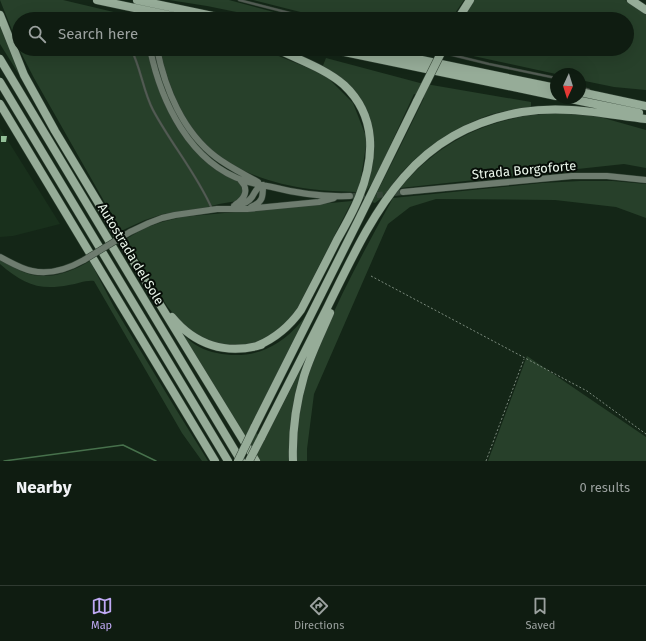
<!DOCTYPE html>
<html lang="en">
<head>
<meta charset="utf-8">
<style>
  body { margin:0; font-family:"Fira Sans",sans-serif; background:#18251a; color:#f1f3f6 }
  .compass { position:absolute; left:550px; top:68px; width:36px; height:36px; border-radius:50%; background:#0f1c11; box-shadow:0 4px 16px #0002; rotate:184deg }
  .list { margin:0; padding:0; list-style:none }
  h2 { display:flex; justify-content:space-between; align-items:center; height:52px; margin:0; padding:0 16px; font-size:17px }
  h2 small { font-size:13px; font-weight:400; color:#9ba19f }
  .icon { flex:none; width:22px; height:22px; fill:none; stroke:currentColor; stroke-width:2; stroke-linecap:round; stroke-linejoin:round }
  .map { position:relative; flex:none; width:646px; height:461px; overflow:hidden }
  .search { position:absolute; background:#0f1c11; box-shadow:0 4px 16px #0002; left:12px; right:12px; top:12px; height:44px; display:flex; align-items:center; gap:10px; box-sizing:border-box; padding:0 14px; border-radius:22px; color:#9ba19f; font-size:15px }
  .sheet { height:124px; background:#0f1c11 }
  nav { display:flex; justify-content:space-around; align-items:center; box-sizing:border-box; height:56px; border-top:1px solid #2f3a31; background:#0f1c11; font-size:11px; color:#9ba19f }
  nav a { display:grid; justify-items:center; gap:2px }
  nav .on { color:#bfa9f4 }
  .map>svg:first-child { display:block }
</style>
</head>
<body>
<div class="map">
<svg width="646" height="461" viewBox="0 0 646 461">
  <rect width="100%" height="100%" fill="#142617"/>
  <path fill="#19301c" d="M0 128 60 224 13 236 0 237Z"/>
  <path fill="#27402a" d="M0 0H63L139 18V19H19V48Z
    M169 0H229L300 19H271L207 6Z
    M253 0H464L451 19H328Z
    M474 0H625L646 15V90L614 87 580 80V74H556L441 49H627V19H463Z
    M0 25 20 76 0 44Z
    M19 49H147L154 75 161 95 170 115 179 131 231 178C241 183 241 182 243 193L237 201 219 204 200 209 163 214 145 220 121 231 34 78Z
    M160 49H261L311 69 328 78 353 103 367 139 360 184 356 192C340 191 325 191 310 189 274 184 238 173 210 149 184 126 167 82 160 49Z
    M326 58 420 83 531 102V107C517 109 503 111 489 115 458 126 430 144 407 167 398 175 392 186 384 195 381 198 378 201 375 203L372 202 398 151 424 98 414 94 378 172 373 182 361 198 370 173 367 114 322 68Z
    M564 113 600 117 646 130V168L624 164 400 188C429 154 463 131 507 120 513 119 519 117 525 116 538 114 551 114 564 113Z
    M580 181H613L646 184V218L616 207 555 200 436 199 410 207 388 224 314 394 307 449V461H296C296 446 297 431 299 415 303 387 313 360 324 334 344 287 369 242 393 198L542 183Z
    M352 201 296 311 282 328 261 341 247 345 233 346 220 345 200 338 176 317 167 306 126 239 145 228 162 222 182 217Z
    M0 260C9 265 19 271 29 274 50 280 71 272 90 261L114 307 177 411 208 461H202L182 433 94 281C85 280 78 284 69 285 39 291 23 284 0 264Z
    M310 308 263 402 251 424 263 443 308 355 290 461H258L182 334H183C192 344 204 351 217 353 250 360 278 349 300 323 304 319 307 313 310 308Z
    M527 356 646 437V461H488Z"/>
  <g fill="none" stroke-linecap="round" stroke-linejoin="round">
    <path stroke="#47714c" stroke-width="1.5" d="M4 461 123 445 156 461"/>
  </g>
  <path fill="#93c098" d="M1 136H7L6 142H1Z"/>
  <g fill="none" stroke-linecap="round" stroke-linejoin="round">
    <path stroke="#344537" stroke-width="6" stroke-dasharray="6 3" stroke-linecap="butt" d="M350 196 378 195 403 192"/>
    <g stroke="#324335" stroke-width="3">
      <path id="lane" d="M239 0 313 19
        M131 49C141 68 143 91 153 110 171 144 197 174 212 209
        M427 49 440 52
        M444 53 489 64 556 78
        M580 87 589 90"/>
    </g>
    <g stroke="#324335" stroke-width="7">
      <path id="secondary" d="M143 18V19
        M150 49C161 102 190 163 245 181 253 184 263 185 272 187 299 194 322 197 350 196
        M157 49C165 89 183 132 216 157 229 167 244 174 258 182
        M403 192 572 176H607L646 180
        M236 204C245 199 249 189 241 181
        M234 206C241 205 248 203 252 197 256 191 256 188 263 185
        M251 207C263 202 263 197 263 185
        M130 232 149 223 162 218 175 215 217 209H247L319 202 334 198
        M0 257C10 262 21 269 32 271 50 275 68 269 84 260"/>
    </g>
    <g stroke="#324335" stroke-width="9">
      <path id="highway" d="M97 0 187 19
        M137 0 227 19
        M631 0 646 10
        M0 15 24 75 55 131 140 272 256 461
        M458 19 470 0
        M330 49 556 96
        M369 49 556 88
        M0 59 241 461
        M0 82 228 461
        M580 92 646 106
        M566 98 639 113
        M0 104 215 461
        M172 317C195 345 226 355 261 345
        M257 346C276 338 289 327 301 310 313 287 325 264 337 240 345 226 353 212 359 197 375 158 377 116 344 85 326 69 299 60 277 49
        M254 428 358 221 417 101
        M261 438C283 394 306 350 328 306 374 213 409 132 522 112 565 105 604 114 646 119
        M293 461C292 433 296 403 304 376 311 354 321 334 330 313"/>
    </g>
    <path stroke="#7b8a7d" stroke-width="1" stroke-dasharray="2 2" stroke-linecap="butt" d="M371 276 587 391 646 434
      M486 461 524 359"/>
    <use href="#lane" stroke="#525b53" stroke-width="2"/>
    <use href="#secondary" stroke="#6e7c6f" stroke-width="6"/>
    <use href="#highway" stroke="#96ac98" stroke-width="8"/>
    <g stroke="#324335" stroke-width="7" stroke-linecap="butt">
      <path id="secondary-bridge" d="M84 260 130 232"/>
    </g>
    <g stroke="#324335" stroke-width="9" stroke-linecap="butt">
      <path id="highway-bridge" d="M417 101 443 49
        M238 461 254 428
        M249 461 261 438"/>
    </g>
    <use href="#secondary-bridge" stroke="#6e7c6f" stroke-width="6"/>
    <use href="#highway-bridge" stroke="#96ac98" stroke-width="8"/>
  </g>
  <g text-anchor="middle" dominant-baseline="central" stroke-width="4" stroke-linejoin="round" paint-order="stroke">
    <g font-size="13" fill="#eaf6eb" stroke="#060d07">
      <text transform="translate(524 170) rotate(-5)">Strada Borgoforte</text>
      <text transform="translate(131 254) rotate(59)">Autostrada del Sole</text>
    </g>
  </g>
</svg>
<svg class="compass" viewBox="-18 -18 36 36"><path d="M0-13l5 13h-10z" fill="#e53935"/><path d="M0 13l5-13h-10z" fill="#9ba19f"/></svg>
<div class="search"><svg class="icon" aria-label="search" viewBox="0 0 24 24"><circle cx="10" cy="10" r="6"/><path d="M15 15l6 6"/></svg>Search here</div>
</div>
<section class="sheet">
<h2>Nearby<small>0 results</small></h2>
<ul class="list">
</ul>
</section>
<nav>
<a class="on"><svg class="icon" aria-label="map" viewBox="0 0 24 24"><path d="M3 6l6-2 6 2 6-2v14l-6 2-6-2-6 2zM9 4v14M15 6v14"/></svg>Map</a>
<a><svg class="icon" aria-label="directions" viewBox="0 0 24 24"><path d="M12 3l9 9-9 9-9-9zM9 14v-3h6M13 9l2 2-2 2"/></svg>Directions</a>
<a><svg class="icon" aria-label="saved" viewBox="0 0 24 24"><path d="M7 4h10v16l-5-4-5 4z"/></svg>Saved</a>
</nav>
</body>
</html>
